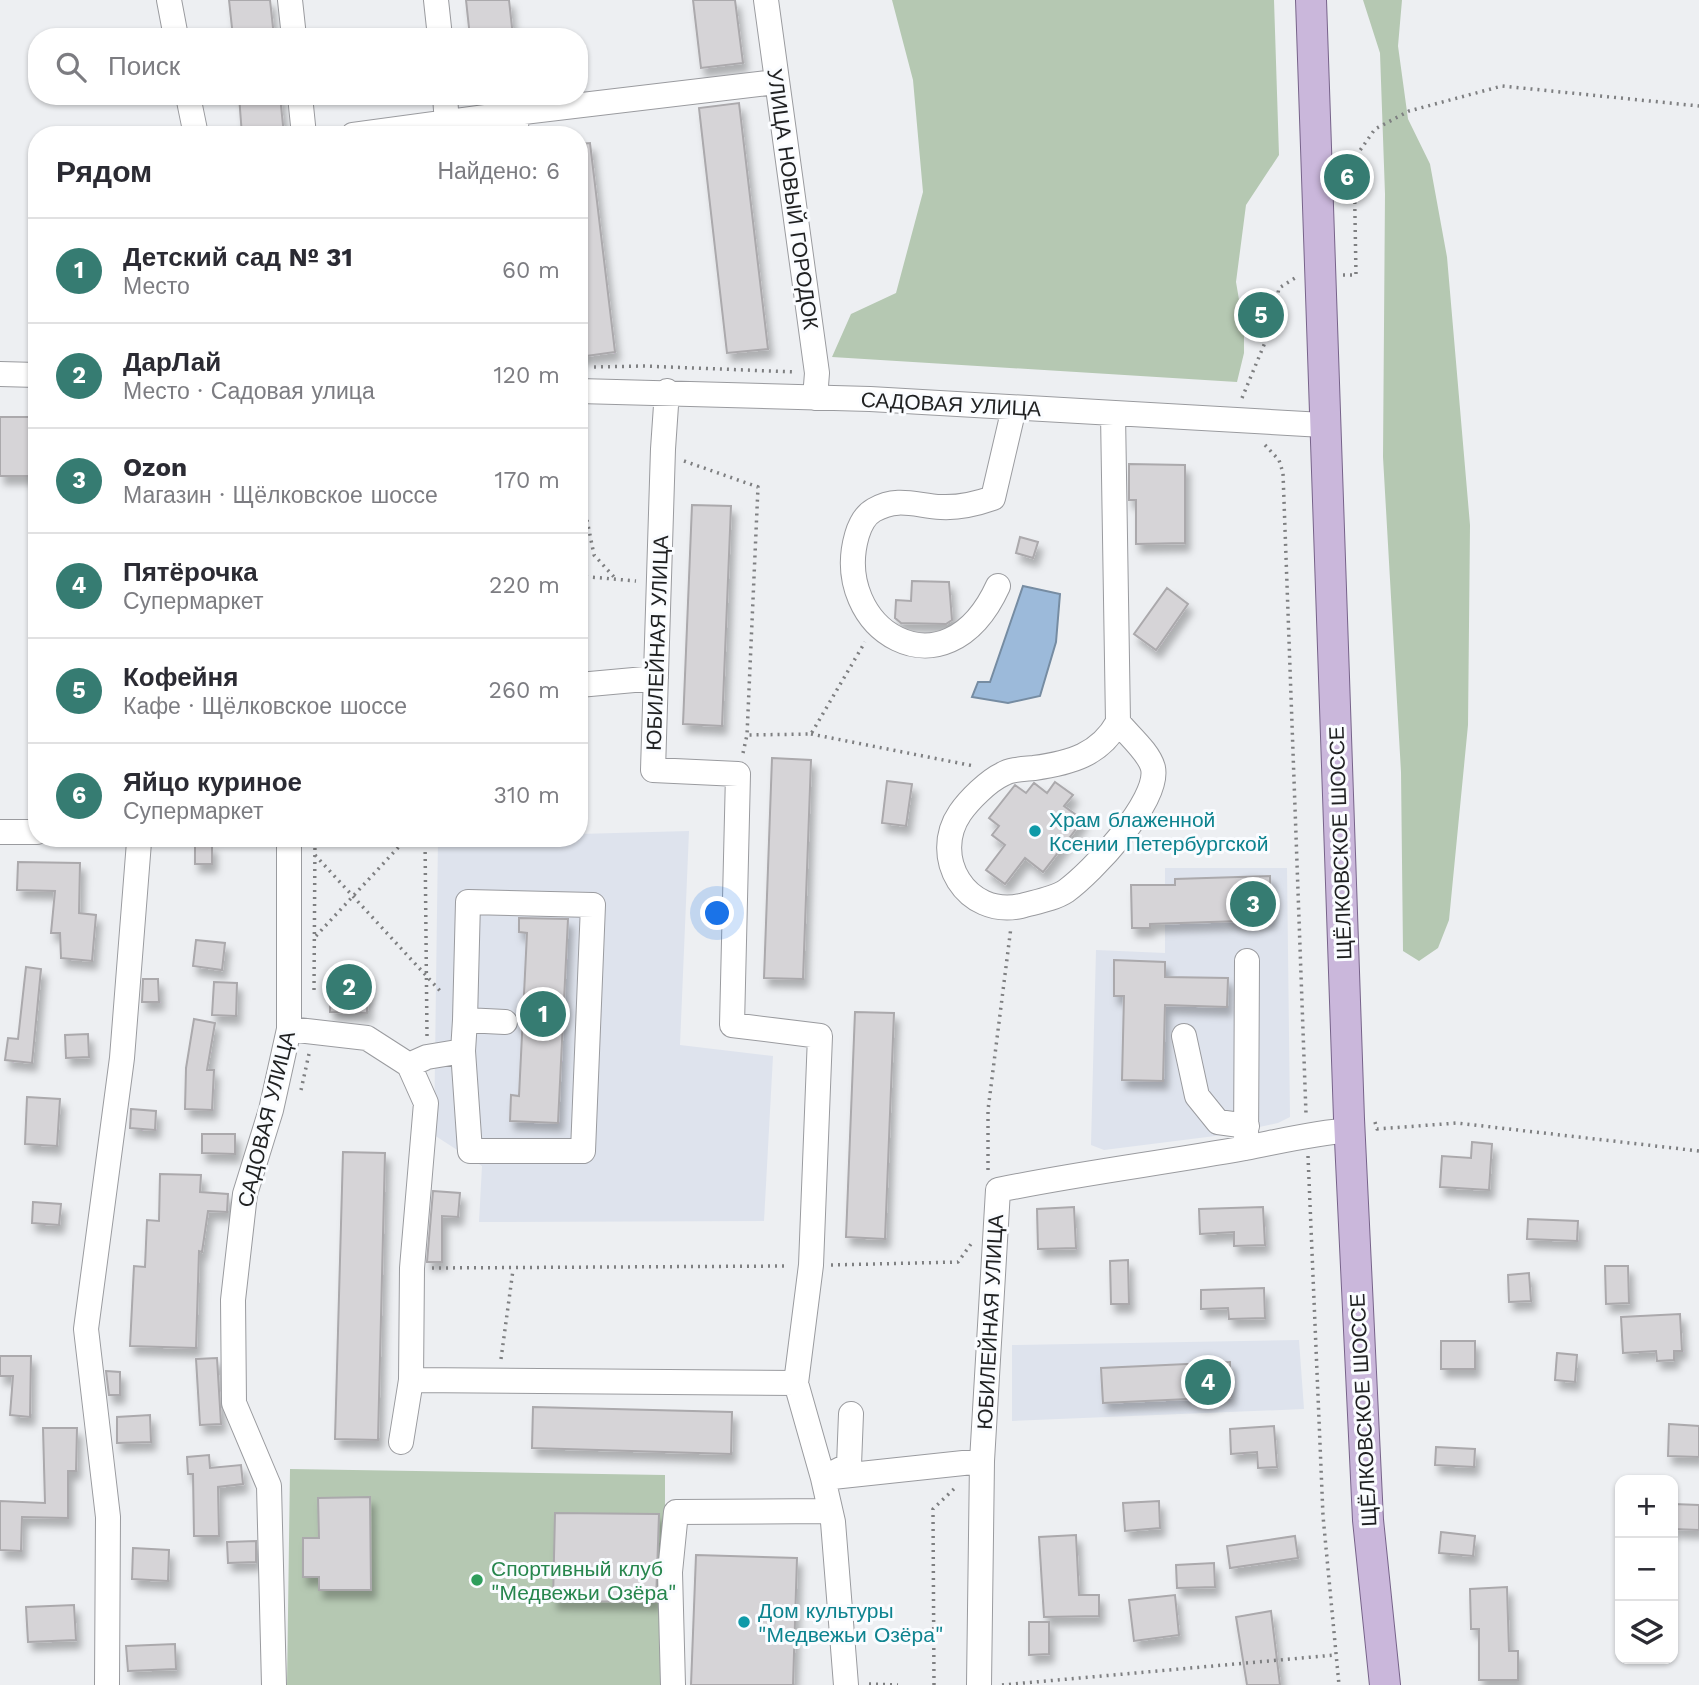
<!DOCTYPE html>
<html lang="ru">
<head>
<meta charset="utf-8">
<style>
  body { margin:0; font-family:"Work Sans",sans-serif; background:#f2f2f3; color:#2b2b33 }
  .controls { position:absolute; right:21px; bottom:21px; display:grid; overflow:hidden; border-radius:14px; box-shadow:0 2px 5px #0004 }
  .controls button { width:63px; height:63px; display:grid; place-items:center; padding:0; border:0; border-bottom:2px solid #e1e1e2; background:#fff; color:#2b2b33; font:35px sans-serif }
  .you { position:absolute; left:718px; top:914px; width:24px; height:24px; margin:-18px; border:5px solid #fff; border-radius:50%; background:#1a73e8; box-shadow:0 0 0 10px #1a73e833 }
  .badge { display:grid; place-items:center; width:46px; height:46px; border-radius:50%; background:#367c72; color:#fff; font-size:23px; font-weight:700 }
  .pin { position:absolute; translate:-50% -50%; border:4px solid #fff; box-shadow:0 2px 7px #0006 }
  .list { margin:0; padding:0; list-style:none }
  h2 { display:flex; justify-content:space-between; align-items:center; height:91px; margin:0; padding:0 28px; font-size:30px }
  h2 small { font-size:23px; font-weight:400; color:#7c7c81 }
  .list li { display:grid; grid-template-columns:46px 1fr auto; gap:21px; align-items:center; box-sizing:border-box; height:105px; padding:0 28px; border-top:2px solid #e1e1e2 }
  .list b { display:block; font-size:26px; white-space:nowrap }
  .list p { margin:0; font-size:23px; white-space:nowrap; color:#7c7c81 }
  .list em { font-size:23px; font-style:normal; color:#7c7c81 }
  .icon { flex:none; width:38px; height:38px; fill:none; stroke:currentColor; stroke-width:2; stroke-linecap:round; stroke-linejoin:round }
  .map { position:relative; flex:none; width:1699px; height:1685px; overflow:hidden }
  .search { position:absolute; background:#fff; box-shadow:0 2px 5px #0004; left:28px; top:28px; width:560px; height:77px; display:flex; align-items:center; gap:18px; box-sizing:border-box; padding:0 24px; border-radius:28px; color:#7c7c81; font-size:26px }
  .panel { position:absolute; background:#fff; box-shadow:0 2px 5px #0004; left:28px; top:126px; width:560px; height:721px; border-radius:28px }
  .map>svg:first-child { display:block }
</style>
</head>
<body>
<div class="map">
<svg width="1699" height="1685" viewBox="0 0 1699 1685">
  <defs>
    <filter id="shadow"><feDropShadow dx="4.5" dy="8" stdDeviation="3.5" flood-color="#0004"/></filter>
  </defs>
  <rect width="100%" height="100%" fill="#edeff2"/>
  <path fill="#dee3ed" d="M689 831 680 1045 773 1056 764 1221 479 1222 482 1166 434 1135 438 838H579V834Z
    M1165 868H1287L1290 1117 1278 1123 1223 1135 1104 1150 1091 1145 1096 950 1165 953Z
    M1299 1340 1304 1409 1012 1421V1345Z"/>
  <path fill="#b5c8b2" d="M892 0H1274L1279 155 1246 205 1236 282 1244 329V353L1237 382 832 357 851 314 896 293 923 192 913 80Z
    M1363 0H1402L1398 46 1408 119 1430 164 1447 257 1470 525 1468 725 1449 920 1438 948 1419 961 1403 951 1401 772 1383 457 1385 194 1380 53Z
    M290 1469 665 1475V1685H287Z"/>
  <path fill="#9cbada" stroke="#768ca2" stroke-width="2" d="M1023 586 1060 594 1056 642 1040 696 1008 703 972 697 978 682H990Z"/>
  <path fill="#d6d4d7" stroke="#aba9ac" stroke-width="2" filter="url(#shadow)" d="M229 0H270L274 37H233Z
    M466 0H509L513 37H470Z
    M693 0H735L743 63 701 68Z
    M239 96H280L284 135H242Z
    M739 103 768 349 727 353 699 108Z
    M590 143 615 352 579 357V144Z
    M0 417H37V476H0Z
    M1129 464 1185 465V543L1136 544V500H1129Z
    M692 505 731 506 722 726 683 724Z
    M1020 537 1038 542 1033 558 1016 553Z
    M912 581 949 582 952 620 946 624 901 623 895 618 896 600 911 601Z
    M1167 588 1188 604 1156 650 1134 634Z
    M772 758 811 760 803 979 764 978Z
    M887 781 912 784 906 826 882 823Z
    M1055 782 1073 795 1064 806 1083 820 1043 872 1025 858 1005 884 986 870 1005 845 992 835 999 826 989 818 1015 785 1026 793 1034 783 1047 793Z
    M195 845H212V864H195Z
    M18 862 80 863 79 913 96 915 92 961 61 958 60 933H51L55 891 17 890Z
    M1270 876 1271 920 1150 924V928H1132L1131 885H1175V879Z
    M519 918 568 919 558 1123 510 1121 511 1095 519 1096 527 933 519 932Z
    M196 940 225 943 222 970 193 966Z
    M1114 960 1165 962V977L1228 978 1227 1007 1165 1005 1163 1081 1122 1080 1124 996H1114Z
    M26 967 41 969 32 1063 5 1060 8 1038 18 1039Z
    M331 975 368 976 367 1013 330 1012Z
    M143 979H158L159 1002H142Z
    M214 982 237 983 236 1016 212 1015Z
    M855 1012 894 1013 885 1239 846 1237Z
    M194 1019 215 1023 207 1070H214L212 1110 185 1109 186 1068Z
    M88 1034 89 1057 66 1058 65 1035Z
    M27 1097 60 1099 57 1146 25 1144Z
    M131 1109 156 1111 155 1130 130 1128Z
    M202 1134H235V1154L202 1153Z
    M1472 1142 1492 1144 1489 1190 1440 1187 1442 1156 1471 1158Z
    M343 1152 385 1153 378 1440 335 1439Z
    M160 1174 201 1175 200 1192 228 1194 227 1212 208 1211 202 1252 199 1251 196 1348 130 1346 134 1266 145 1267 147 1220 159 1221Z
    M433 1191 460 1193 458 1217 442 1216V1262H427Z
    M33 1202 61 1204 59 1225 32 1223Z
    M1074 1207 1076 1248 1038 1249 1037 1209Z
    M1263 1207 1265 1245 1234 1246V1232L1200 1234 1199 1209Z
    M1528 1219 1578 1221 1577 1241 1527 1239Z
    M1128 1260 1129 1304H1111L1110 1261Z
    M1605 1266H1628L1629 1303 1606 1304Z
    M1529 1273 1531 1301 1509 1302 1508 1275Z
    M1264 1288 1265 1318 1229 1319 1228 1308 1201 1309V1290Z
    M1680 1314 1682 1351H1674V1360L1657 1361 1656 1351 1623 1353 1621 1317Z
    M1441 1341H1475V1369H1441Z
    M1557 1353 1577 1355 1575 1382 1555 1380Z
    M0 1356H31L30 1417 10 1415 13 1376H0Z
    M217 1358 221 1424 200 1425 196 1359Z
    M1230 1362 1231 1397 1103 1403 1101 1368Z
    M106 1371 120 1372V1395H109Z
    M533 1407 732 1412 731 1454 532 1448Z
    M150 1415 151 1442 117 1443V1417Z
    M1669 1424 1699 1426V1457L1668 1456Z
    M1274 1426 1277 1467 1258 1468 1257 1452 1231 1454 1230 1429Z
    M43 1428H77L76 1471H68V1518L22 1517 21 1551 0 1550V1501L45 1503Z
    M1436 1447 1475 1449 1474 1467 1435 1465Z
    M209 1455 210 1468 241 1465 243 1484 218 1487 219 1536H194L193 1474H188L187 1457Z
    M370 1497 371 1590H319V1577H303V1538H319L318 1498Z
    M1159 1501 1160 1528 1125 1531 1123 1503Z
    M1673 1504 1699 1505V1530L1673 1529Z
    M555 1513 659 1514 656 1602 553 1601Z
    M1441 1532 1475 1536 1473 1556 1439 1553Z
    M1076 1535 1079 1595H1099V1616L1044 1617 1039 1537Z
    M1295 1536 1298 1558 1230 1568 1227 1546Z
    M256 1541V1562L228 1563 227 1542Z
    M133 1548 169 1550 168 1581 132 1579Z
    M696 1555 797 1558 793 1685H691Z
    M1214 1563 1215 1587 1177 1588 1176 1565Z
    M1507 1587 1509 1651H1518V1680H1479V1629H1471L1470 1589Z
    M1175 1595 1179 1635 1134 1641 1129 1600Z
    M74 1605 76 1640 28 1642 26 1607Z
    M1271 1611 1280 1685H1247L1236 1617Z
    M1029 1622H1049V1654L1029 1655Z
    M175 1644 176 1669 128 1671 126 1646Z"/>
  <g fill="none" stroke-linecap="round" stroke-linejoin="round">
    <g stroke="#9a9b9f" stroke-width="26">
      <path id="minor" d="M169 0 176 37
        M290 0 294 37
        M436 0 440 37
        M766 0 817 373 815 398
        M188 96 196 135
        M300 96 304 135
        M445 96 447 124
        M353 135 515 113
        M517 135 515 113 776 82
        M0 374 37 375
        M579 391 870 399 1323 425
        M1113 414 1118 722C1128 735 1149 752 1153 768 1160 801 1091 873 1066 891 1054 899 1035 902 1021 906 966 918 930 857 960 813 969 800 988 781 1003 774 1011 769 1025 769 1034 768 1070 763 1100 755 1118 722
        M998 586C945 702 830 628 857 535 860 525 865 515 874 510 898 496 917 506 941 507 960 508 976 504 993 498L1014 408
        M579 685 656 678
        M0 832H37
        M289 1029 367 1038 409 1065 426 1103 412 1268 411 1380
        M1184 1036 1197 1096 1218 1122 1247 1126
        M463 1051 470 1151H583L593 905 468 902 465 1020
        M409 1065 427 1057 463 1051 465 1020 505 1022
        M1246 1148 1247 961
        M796 1383 823 1478 982 1461
        M401 1442 411 1380 796 1383 811 1265 820 1036 732 1025 738 774 653 770 663 449 667 391
        M107 1685 108 1517 86 1329 122 1058 139 842 142 838
        M274 1685 269 1486 234 1403 233 1300 245 1194 271 1110 289 1029V838
        M673 1685 670 1572 676 1512 828 1511
        M846 1685 833 1522 823 1478 849 1465 851 1414
        M979 1685 982 1461 998 1190C1080 1173 1163 1163 1245 1148 1281 1141 1314 1133 1350 1130"/>
    </g>
    <g stroke="#77638a" stroke-width="32">
      <path id="major" d="M1311 0 1349 1119 1368 1520 1385 1685"/>
    </g>
    <path stroke="#7e7f81" stroke-width="3.5" stroke-dasharray="2 5" stroke-linecap="butt" d="M1343 275H1356L1354 159 1375 129 1409 111 1502 86 1699 106
      M594 367 643 366 796 372
      M1242 398 1271 328 1279 288 1295 278
      M1265 445 1279 460 1283 473 1306 1114
      M684 461 758 487 747 735
      M587 520 594 555 614 577
      M579 576 636 581
      M811 734 974 766
      M743 753 747 735 811 734 865 642
      M425 838 427 1036
      M315 855 443 994
      M316 936 407 838
      M314 990 315 838
      M301 1090 309 1054
      M1375 1122 1377 1129 1457 1123 1699 1151
      M1308 1156 1323 1516 1339 1685
      M988 1170V1110L1011 927
      M831 1265 958 1262 971 1244
      M432 1268 788 1266
      M501 1359 513 1270
      M869 1684 898 1685
      M934 1685 933 1509 956 1487
      M1002 1685 1335 1655"/>
    <use href="#minor" stroke="#fff" stroke-width="24"/>
    <use href="#major" stroke="#cab7db" stroke-width="30"/>
  </g>
  <g fill="#0f9aa8" stroke="#fafcff" stroke-width="2.5">
    <circle cx="1035" cy="831" r="7"/>
    <circle cx="744" cy="1622" r="7"/>
  </g>
  <circle fill="#2e9e5b" stroke="#fafcff" stroke-width="2.5" cx="477" cy="1580" r="7"/>
  <g text-anchor="middle" dominant-baseline="central" stroke-width="6" stroke-linejoin="round" paint-order="stroke">
    <g font-size="21" fill="#1f2021" stroke="#fafcff">
      <text transform="translate(793 199) rotate(82)">УЛИЦА НОВЫЙ ГОРОДОК</text>
      <text transform="translate(951 404) rotate(3)">САДОВАЯ УЛИЦА</text>
      <text transform="translate(657 643) rotate(-88)">ЮБИЛЕЙНАЯ УЛИЦА</text>
      <text transform="translate(1340 843) rotate(-92)">ЩЁЛКОВСКОЕ ШОССЕ</text>
      <text transform="translate(266 1119) rotate(-76)">САДОВАЯ УЛИЦА</text>
      <text transform="translate(990 1322) rotate(-87)">ЮБИЛЕЙНАЯ УЛИЦА</text>
      <text transform="translate(1363 1410) rotate(-93)">ЩЁЛКОВСКОЕ ШОССЕ</text>
    </g>
    <g font-size="21" fill="#0d838f" stroke="#fafcff" text-anchor="start">
      <text x="1049" y="819">Храм блаженной<tspan x="1049" dy="24">Ксении Петербургской</tspan></text>
      <text x="758" y="1610">Дом культуры<tspan x="758" dy="24">"Медвежьи Озёра"</tspan></text>
    </g>
    <g font-size="21" fill="#27864d" stroke="#fafcff" text-anchor="start">
      <text x="491" y="1568">Спортивный клуб<tspan x="491" dy="24">"Медвежьи Озёра"</tspan></text>
    </g>
  </g>
</svg>
<div class="controls">
<button>+</button>
<button>−</button>
<button><svg class="icon" aria-label="layers" viewBox="0 0 24 24"><path d="M12 4l9 5-9 5-9-5zM3 14l9 5 9-5"/></svg></button>
</div>
<div class="you"></div>
<div class="pin badge" style="left:543px;top:1014px">1</div>
<div class="pin badge" style="left:349px;top:987px">2</div>
<div class="pin badge" style="left:1253px;top:904px">3</div>
<div class="pin badge" style="left:1208px;top:1382px">4</div>
<div class="pin badge" style="left:1261px;top:315px">5</div>
<div class="pin badge" style="left:1347px;top:177px">6</div>
<div class="search"><svg class="icon" aria-label="search" viewBox="0 0 24 24"><circle cx="10" cy="10" r="6"/><path d="M15 15l6 6"/></svg>Поиск</div>
<section class="panel">
<h2>Рядом<small>Найдено: 6</small></h2>
<ul class="list">
<li><span class="badge">1</span><div><b>Детский сад № 31</b><p>Место</p></div><em>60 m</em></li>
<li><span class="badge">2</span><div><b>ДарЛай</b><p>Место · Садовая улица</p></div><em>120 m</em></li>
<li><span class="badge">3</span><div><b>Ozon</b><p>Магазин · Щёлковское шоссе</p></div><em>170 m</em></li>
<li><span class="badge">4</span><div><b>Пятёрочка</b><p>Супермаркет</p></div><em>220 m</em></li>
<li><span class="badge">5</span><div><b>Кофейня</b><p>Кафе · Щёлковское шоссе</p></div><em>260 m</em></li>
<li><span class="badge">6</span><div><b>Яйцо куриное</b><p>Супермаркет</p></div><em>310 m</em></li>
</ul>
</section>
</div>
</body>
</html>
